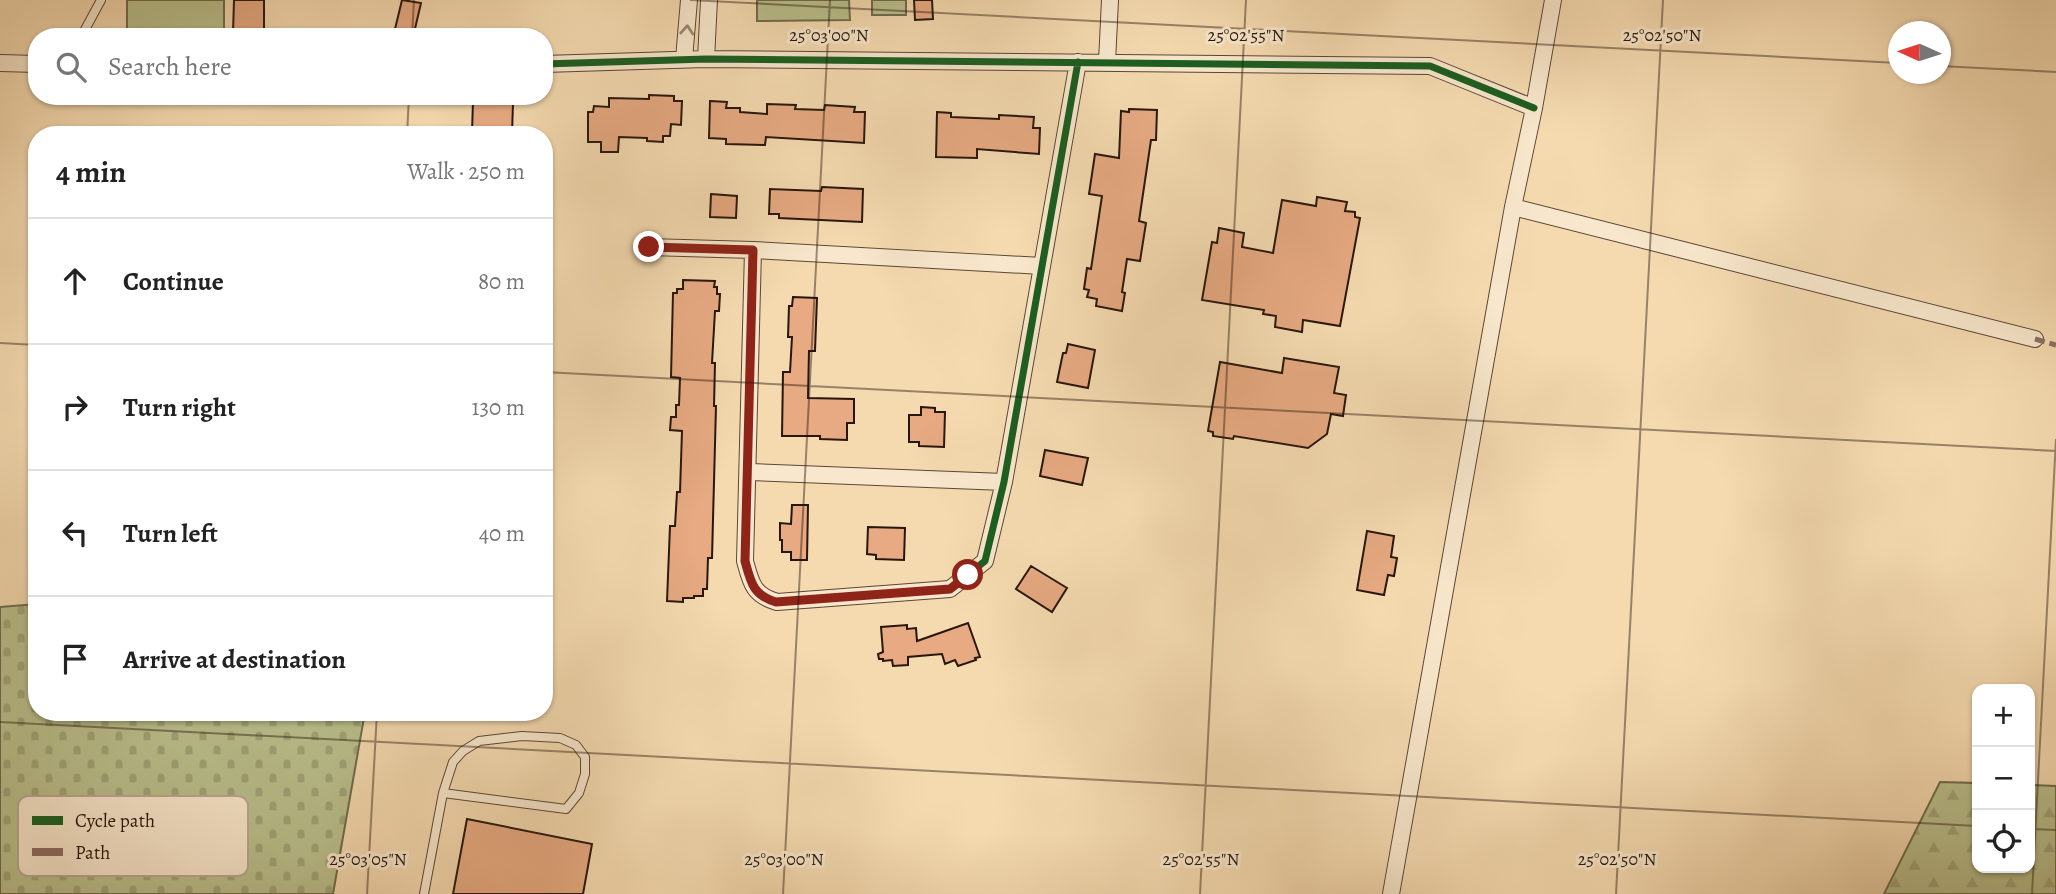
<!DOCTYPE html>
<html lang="en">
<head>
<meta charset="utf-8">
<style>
  body { margin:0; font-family:Alegreya,serif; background:#f6f6f6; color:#222 }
  .controls { position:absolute; right:21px; bottom:21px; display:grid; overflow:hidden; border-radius:14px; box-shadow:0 2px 5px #0004 }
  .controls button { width:63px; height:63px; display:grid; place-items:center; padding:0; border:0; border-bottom:2px solid #e0e0e0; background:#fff; color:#222; font:35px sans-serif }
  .compass { position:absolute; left:1888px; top:21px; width:63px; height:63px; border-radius:50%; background:#fff; box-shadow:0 2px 5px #0004; rotate:273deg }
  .stop { position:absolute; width:21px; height:21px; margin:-16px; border:5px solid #8f2418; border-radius:50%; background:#fff }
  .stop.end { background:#8f2418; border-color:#fff; box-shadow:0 2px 7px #0008 }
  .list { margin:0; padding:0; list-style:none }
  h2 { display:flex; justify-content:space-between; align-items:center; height:91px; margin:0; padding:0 28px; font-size:30px }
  h2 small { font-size:23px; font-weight:400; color:#767676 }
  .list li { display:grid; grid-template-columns:46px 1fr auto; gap:21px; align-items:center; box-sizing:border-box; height:126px; padding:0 28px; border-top:2px solid #e0e0e0 }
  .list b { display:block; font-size:26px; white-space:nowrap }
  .list em { font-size:23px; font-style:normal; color:#767676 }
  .icon { flex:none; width:38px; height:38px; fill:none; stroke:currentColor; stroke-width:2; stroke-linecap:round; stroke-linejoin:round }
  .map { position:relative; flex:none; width:2056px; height:894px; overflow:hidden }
  .search { position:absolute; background:#fff; box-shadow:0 2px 5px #0004; left:28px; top:28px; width:525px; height:77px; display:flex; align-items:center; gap:18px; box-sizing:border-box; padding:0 24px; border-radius:28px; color:#767676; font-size:26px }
  .panel { position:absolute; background:#fff; box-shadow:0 2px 5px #0004; left:28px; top:126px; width:525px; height:595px; border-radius:28px }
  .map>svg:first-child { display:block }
</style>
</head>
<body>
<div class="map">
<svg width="2056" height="894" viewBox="0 0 2056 894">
  <defs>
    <pattern id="forest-firs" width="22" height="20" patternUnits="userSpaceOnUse" patternTransform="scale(1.75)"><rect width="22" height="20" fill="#b9c08d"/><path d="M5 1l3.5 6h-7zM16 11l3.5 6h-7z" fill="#9fa478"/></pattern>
    <pattern id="cemetery-stones" width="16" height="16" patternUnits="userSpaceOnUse" patternTransform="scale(1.75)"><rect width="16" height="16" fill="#b9c08d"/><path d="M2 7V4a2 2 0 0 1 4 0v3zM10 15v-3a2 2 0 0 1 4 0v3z" fill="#9fa478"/></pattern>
  </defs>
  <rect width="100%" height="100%" fill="#f5dab0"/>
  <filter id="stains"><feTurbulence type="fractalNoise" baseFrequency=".00286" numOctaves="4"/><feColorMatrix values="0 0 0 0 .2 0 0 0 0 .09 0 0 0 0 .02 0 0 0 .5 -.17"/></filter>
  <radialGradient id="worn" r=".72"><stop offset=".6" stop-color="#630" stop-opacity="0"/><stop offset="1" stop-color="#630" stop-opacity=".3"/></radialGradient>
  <path fill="url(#forest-firs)" stroke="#706b4c" stroke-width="2" d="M1940 782 1977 783V868H2030V785L2056 786V894H1884Z"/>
  <path fill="url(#cemetery-stones)" stroke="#706b4c" stroke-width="2" d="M37 604V712H365L333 894H0V607Z"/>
  <path fill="#b9c08d" stroke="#706b4c" stroke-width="2" d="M127 0H224V37H127Z
    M757 0H849L850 20 757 21Z
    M872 0H906V15H872Z"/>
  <path fill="#e7aa82" stroke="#27160b" stroke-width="2" d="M234 0H264V34L233 33Z
    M402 0 421 3 414 33 395 29Z
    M914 0H932L933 19 915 20Z
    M649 95 674 96V101H682L681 125 671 124 670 136H663V142L647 141V138L619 137 618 152H601V142H588V112H593L594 106 609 107V98L649 99Z
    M473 100 513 103 512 134 472 133Z
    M710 101 727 102 726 108H740V112L767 114V104L796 105 795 109 824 110 825 105 855 107 854 112H865L864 143 766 137 765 145 726 144V139L709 138Z
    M1129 109 1157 110 1156 140H1151L1139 221 1146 223 1140 261 1127 259 1122 292 1125 293 1122 311 1096 306 1097 299 1087 297 1089 290 1084 289 1087 268 1091 269 1102 196 1089 194 1095 154 1119 158 1121 111 1129 112Z
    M937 112 951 113V117L999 119V115L1034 117 1033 128H1040L1039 154 977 149V158L936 157Z
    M822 187 863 189 862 222 779 218V214H769L770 189 821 191Z
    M711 194 737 196 736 218 710 217Z
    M1317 197 1347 202 1345 211 1355 212V217L1360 218 1340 326 1303 320 1302 332 1275 327 1276 316 1263 314 1264 310 1202 300 1212 242 1217 243 1219 228 1244 233 1242 247 1273 253 1282 200 1316 206Z
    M683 280 715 281 714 287H717V294H720L719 311H715L712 363H715L714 406H716L712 558H708L707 589H703V596H694V598H683V602L667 601 670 526H675L677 492H680L682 431 670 430 671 417H676V405H679L680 378 671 377 673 293H677V289H683Z
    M793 297 817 298 815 351H809L808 398 854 399V423H847V440L820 439V436H782L783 372H790L792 337H788L789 306H792Z
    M1068 344 1095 350 1088 388 1057 382 1063 353H1066Z
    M1284 358 1339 367 1334 393 1346 395 1343 416 1331 414 1327 434 1308 448 1234 436 1233 439 1213 436V432L1208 431 1220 362 1282 373Z
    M921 407 935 408V412H945L944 447 919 446V442H909V415H921Z
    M1045 450 1088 458 1082 485 1040 476Z
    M792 505H808L807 560H791V552H782V540H780V523L791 524Z
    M868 527 905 528 904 560 876 559V555L867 554Z
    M1367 531 1394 536 1391 557 1397 558 1394 576 1388 575 1384 595 1357 590Z
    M1031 566 1067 588 1052 612 1016 589Z
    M968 623 980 657 975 658 976 660 958 666 955 660 945 664 942 654 908 657V665L893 666 892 660 883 661V659H879L878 654 883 652 881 627 907 625V629L916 628 917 641Z
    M467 819 592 844 583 894H453Z"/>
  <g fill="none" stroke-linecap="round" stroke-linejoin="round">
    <g stroke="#5a4734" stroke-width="10">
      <path id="service" d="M81 37 101 0
        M424 894 443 793 453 762 463 751 479 741 522 736 560 738 576 745 585 757V774L579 793 566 809 443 793"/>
    </g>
    <g stroke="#5a4734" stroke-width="18">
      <path id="minor" d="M684 59 689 0
        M706 59 709 0
        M1107 62 1110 0
        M0 63 37 64
        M544 64 706 59 1430 66 1534 108
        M1513 207 2035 339
        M649 247 753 250 1042 266
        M753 250 745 561C751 583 753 595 777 602L950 589 985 561 1004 482 1078 62
        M749 472 1004 482
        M1391 894 1513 207 1534 108 1553 0"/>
    </g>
    <use href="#service" stroke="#f8e7cc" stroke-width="8"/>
    <use href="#minor" stroke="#f8e7cc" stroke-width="16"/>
    <path stroke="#8d6e63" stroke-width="5" stroke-dasharray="10 5" stroke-linecap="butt" d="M2035 339 2056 345"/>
    <g stroke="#f8e7cc" stroke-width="11">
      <path id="cycleway" d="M544 64 706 59 1430 66 1534 108
        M753 250 745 561C751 583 753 595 777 602L950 589 985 561 1004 482 1078 62"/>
    </g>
    <use href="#cycleway" stroke="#1b5e20" stroke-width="7"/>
  </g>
  <defs><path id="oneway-chevron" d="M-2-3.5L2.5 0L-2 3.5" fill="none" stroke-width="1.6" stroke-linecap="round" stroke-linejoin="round" transform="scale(1.75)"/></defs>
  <use stroke="#9a8975" href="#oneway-chevron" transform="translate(687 30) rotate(-86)"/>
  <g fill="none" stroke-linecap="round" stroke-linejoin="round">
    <path stroke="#8f2418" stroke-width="9" d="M649 247 753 250 745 561C751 583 753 595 776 602L950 589 968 575"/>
  </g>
  <path fill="none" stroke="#27160b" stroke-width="2" stroke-opacity="0.45" d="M690 0 1898 63M412 37 414 0M1940 66 2056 72M407 135 409 96M0 343 37 345M544 372 2056 451M0 722 1977 826M2030 829 2056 830M367 894 377 712M783 894 830 0M1200 894 1246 0M1616 894 1663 0M2032 894 2056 439"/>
  <rect x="18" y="796" width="230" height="80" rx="10" fill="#f8e7cc" stroke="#b9a892" stroke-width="2"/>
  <rect x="32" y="816" width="31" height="9" fill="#1b5e20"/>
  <rect x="32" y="848" width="31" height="8" fill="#8d6e63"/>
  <g font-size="19" fill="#27160b">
    <text x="75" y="827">Cycle path</text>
    <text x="75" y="859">Path</text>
  </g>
  <g font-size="18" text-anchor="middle" fill="#27160b" stroke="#f8e7cc" stroke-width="6" stroke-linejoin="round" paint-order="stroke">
    <text x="829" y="41">25°03'00"N</text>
    <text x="1246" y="41">25°02'55"N</text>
    <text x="1662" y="41">25°02'50"N</text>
    <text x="368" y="865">25°03'05"N</text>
    <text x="784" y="865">25°03'00"N</text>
    <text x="1201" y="865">25°02'55"N</text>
    <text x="1617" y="865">25°02'50"N</text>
  </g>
  <rect width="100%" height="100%" filter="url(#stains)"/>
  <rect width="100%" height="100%" fill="url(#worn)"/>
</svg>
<div class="controls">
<button>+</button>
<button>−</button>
<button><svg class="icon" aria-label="locate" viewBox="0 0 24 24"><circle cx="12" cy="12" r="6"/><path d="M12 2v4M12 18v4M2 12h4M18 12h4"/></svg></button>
</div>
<svg class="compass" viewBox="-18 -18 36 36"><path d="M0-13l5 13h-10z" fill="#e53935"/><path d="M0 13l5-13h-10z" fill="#767676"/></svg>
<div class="stop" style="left:968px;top:575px"></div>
<div class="stop end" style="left:649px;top:247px"></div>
<div class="search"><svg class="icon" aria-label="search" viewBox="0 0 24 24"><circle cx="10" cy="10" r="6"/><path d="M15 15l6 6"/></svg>Search here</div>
<section class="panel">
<h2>4 min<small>Walk · 250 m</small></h2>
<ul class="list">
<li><svg class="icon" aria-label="ahead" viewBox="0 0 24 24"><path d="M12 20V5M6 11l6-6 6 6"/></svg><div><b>Continue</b></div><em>80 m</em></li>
<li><svg class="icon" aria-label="right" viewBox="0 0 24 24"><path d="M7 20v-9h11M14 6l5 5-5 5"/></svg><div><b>Turn right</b></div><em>130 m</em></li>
<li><svg class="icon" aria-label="left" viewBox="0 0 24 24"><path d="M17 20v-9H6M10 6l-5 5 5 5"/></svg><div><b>Turn left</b></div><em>40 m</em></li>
<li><svg class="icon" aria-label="arrive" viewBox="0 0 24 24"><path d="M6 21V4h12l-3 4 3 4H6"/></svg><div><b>Arrive at destination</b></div></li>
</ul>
</section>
</div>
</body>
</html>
